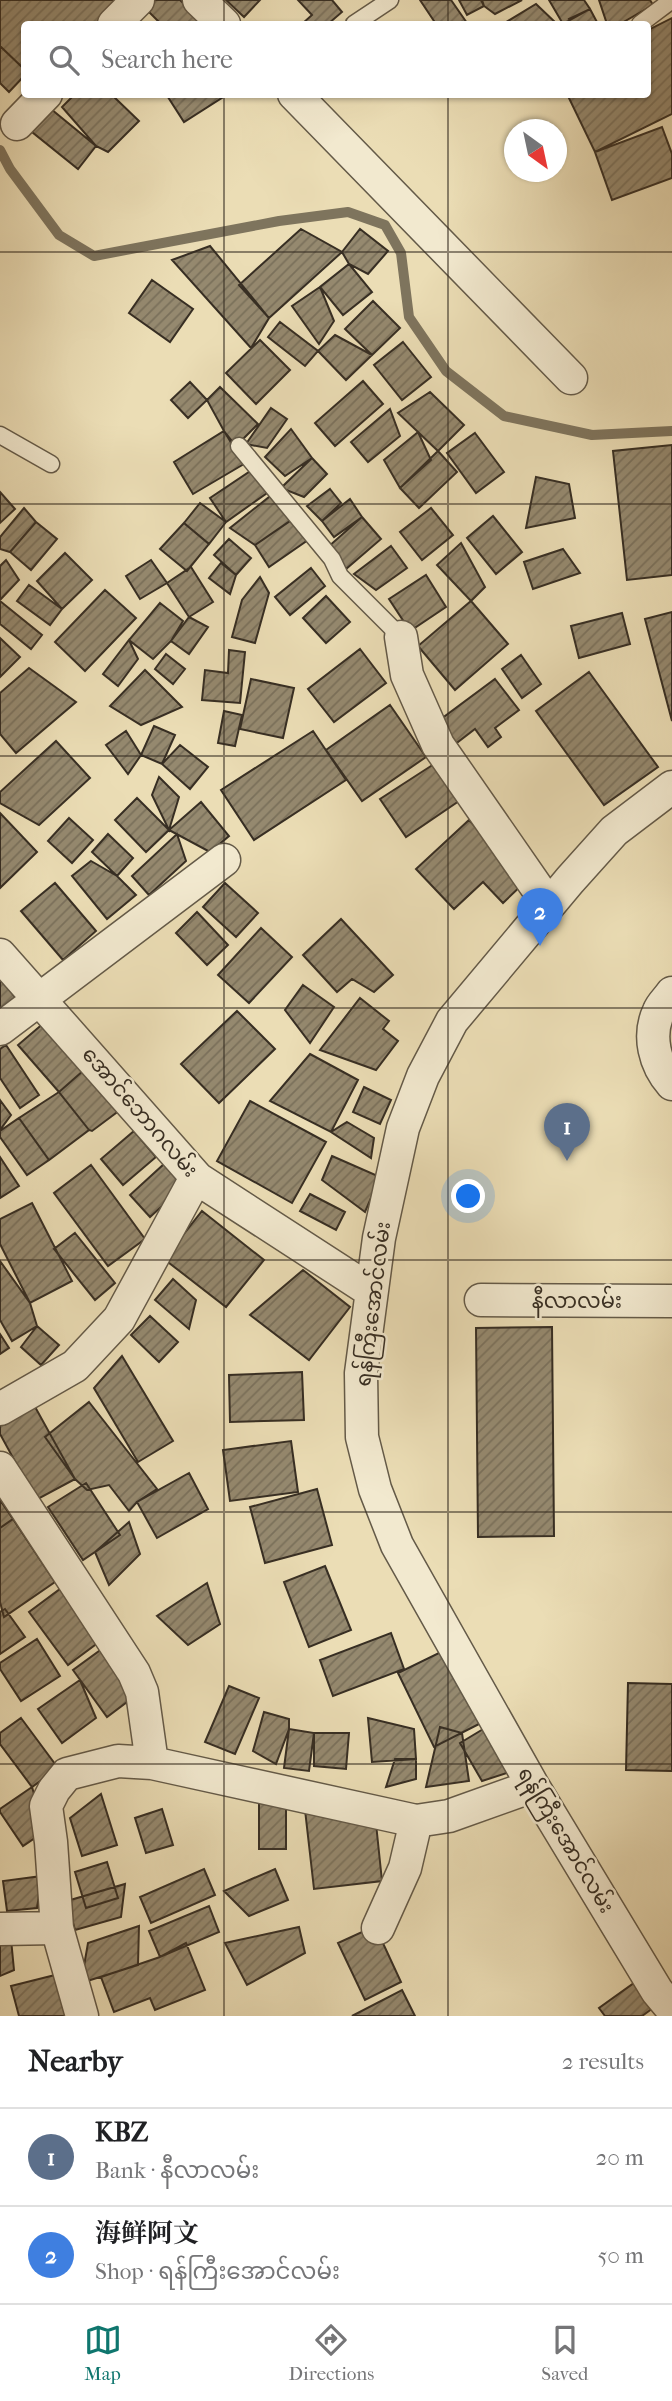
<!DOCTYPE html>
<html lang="en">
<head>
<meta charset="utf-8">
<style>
  body { margin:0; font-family:"IM FELL French Canon","Noto Serif SC","Noto Sans Myanmar",serif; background:#f6f6f6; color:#202124 }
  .compass { position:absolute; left:504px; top:119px; width:63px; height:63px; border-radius:50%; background:#fff; box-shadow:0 2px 5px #0004; rotate:147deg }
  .you { position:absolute; left:469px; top:1197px; width:24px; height:24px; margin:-18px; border:5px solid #fff; border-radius:50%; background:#1a73e8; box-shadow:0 0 0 10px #1a73e833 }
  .badge { display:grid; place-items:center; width:46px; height:46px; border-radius:50%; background:#0f766e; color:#fff; font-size:23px; font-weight:700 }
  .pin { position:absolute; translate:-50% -58px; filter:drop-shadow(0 2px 4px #0008) }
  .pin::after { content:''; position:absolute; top:37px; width:24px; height:21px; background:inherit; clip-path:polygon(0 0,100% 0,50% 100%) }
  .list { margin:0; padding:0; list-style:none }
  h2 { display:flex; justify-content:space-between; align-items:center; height:91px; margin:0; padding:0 28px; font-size:30px }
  h2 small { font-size:23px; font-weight:400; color:#757577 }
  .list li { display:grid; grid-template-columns:46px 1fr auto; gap:21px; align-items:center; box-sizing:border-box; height:98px; padding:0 28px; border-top:2px solid #e0e0e0 }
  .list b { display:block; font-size:26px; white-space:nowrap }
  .list p { margin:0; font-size:23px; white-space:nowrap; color:#757577 }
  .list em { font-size:23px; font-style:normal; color:#757577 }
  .icon { flex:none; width:38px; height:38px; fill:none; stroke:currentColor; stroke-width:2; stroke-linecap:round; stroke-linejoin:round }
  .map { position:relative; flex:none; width:672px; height:2016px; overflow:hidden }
  .search { position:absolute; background:#fff; box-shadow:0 2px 5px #0004; left:21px; right:21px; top:21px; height:77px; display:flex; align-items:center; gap:18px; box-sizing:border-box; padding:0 24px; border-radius:7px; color:#757577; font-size:26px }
  .sheet { height:287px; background:#fff }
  nav { display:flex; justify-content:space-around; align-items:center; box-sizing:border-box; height:98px; border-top:2px solid #e0e0e0; background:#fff; font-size:19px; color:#757577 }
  nav a { display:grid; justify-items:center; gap:4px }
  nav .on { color:#0f766e }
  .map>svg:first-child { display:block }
</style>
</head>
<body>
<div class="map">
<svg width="672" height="2016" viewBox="0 0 672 2016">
  <defs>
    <pattern id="building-hatch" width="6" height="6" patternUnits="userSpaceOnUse" patternTransform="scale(1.75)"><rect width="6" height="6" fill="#95896f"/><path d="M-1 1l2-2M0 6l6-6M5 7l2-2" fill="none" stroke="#7a705b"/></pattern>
  </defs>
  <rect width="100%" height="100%" fill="#ebddb5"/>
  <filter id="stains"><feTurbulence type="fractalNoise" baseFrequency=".00286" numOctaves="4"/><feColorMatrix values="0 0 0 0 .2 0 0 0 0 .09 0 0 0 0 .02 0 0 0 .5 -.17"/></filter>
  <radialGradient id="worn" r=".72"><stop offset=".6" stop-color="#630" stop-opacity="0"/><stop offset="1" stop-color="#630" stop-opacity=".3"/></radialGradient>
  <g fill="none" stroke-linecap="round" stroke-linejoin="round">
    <path stroke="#7e745d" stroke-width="10" d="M0 150 10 169 59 235 94 256 279 221 348 212 385 225 401 253 409 317 446 371 504 416 592 435 672 431"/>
  </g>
  <path fill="url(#building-hatch)" stroke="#372e23" stroke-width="2" d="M0 0H119L99 24H24V69L0 46Z
    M155 0H180L204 24H161L146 9Z
    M226 0H260L244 17Z
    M298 0H332L342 12 328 24H302L312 15Z
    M420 0H451L467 23 436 24Z
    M459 0H481L484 6 467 15Z
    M482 0H522L495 14 484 6Z
    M549 0H584L590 9 563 24Z
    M599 0H650L653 5 620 24H607Z
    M536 4 557 24H503Z
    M590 9 598 24H572L569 19Z
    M672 18V114L595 152 567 94H648V30Z
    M0 46 24 69V76L9 92 0 83Z
    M75 94H111L139 121 108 152 96 146 62 107Z
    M166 94H228L184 122Z
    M51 109 96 146 78 169 32 132Z
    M662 127 672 154V178L612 200 595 152Z
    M301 229 342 252 269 318 239 285Z
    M360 229 388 251 368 274 349 264 342 252Z
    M210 246 269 318 251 348 172 260Z
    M349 264 372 292 343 315 320 287Z
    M152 280 193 309 170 342 129 313Z
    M320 287 334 321 319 344 292 306Z
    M373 301 400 328 372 355 345 329Z
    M280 322 318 351 305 366 268 337Z
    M335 335 372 355 346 380 318 351Z
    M260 340 290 370 256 404 226 373Z
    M403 342 431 377 402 400 374 365Z
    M363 381 383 404 335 446 315 423Z
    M190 382 207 400 188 418 171 400Z
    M220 387 258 424 236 446 224 431 207 400Z
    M430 392 464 425 438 451 398 413Z
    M271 408 287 419 267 448 246 444Z
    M390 409 400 436 368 462 351 442Z
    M291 429 312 458 285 476 265 457Z
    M224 431 244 464 193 494 174 462Z
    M418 432 431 460 400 488 384 460Z
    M475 433 504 472 476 493 447 453Z
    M672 445V575L627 580 613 451Z
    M438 451 457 472 419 508 400 488Z
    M312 458 327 474 304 497 281 488Z
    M255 468 270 491 226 522 210 498Z
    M536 477 569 484 575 518 526 528Z
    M330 489 341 503 322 521 307 506Z
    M0 492 15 509 0 523Z
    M274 493 293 519 255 545 230 528Z
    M350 499 362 517 334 537 322 521Z
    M200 503 226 522 209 544 184 523Z
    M24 508 36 522 10 552 0 549V537Z
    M431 508 453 535 422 560 400 532Z
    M493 516 522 552 496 574 467 538Z
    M362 517 381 539 346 569 328 547Z
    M293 519 308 540 269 567 255 545Z
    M36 522 57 539 31 570 10 552Z
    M184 523 209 544 187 571 160 549Z
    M229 539 251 558 236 575 214 555Z
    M461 543 485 587 471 601 437 565Z
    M391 546 407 568 376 590 354 574Z
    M563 549 580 573 533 589 524 562Z
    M65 553 92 580 62 609 37 581Z
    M6 560 19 580 0 600V566Z
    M151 560 167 583 140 599 126 576Z
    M221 563 236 575 230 594 209 578Z
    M191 567 213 602 189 617 167 583Z
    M311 568 325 586 290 615 275 597Z
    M426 575 446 607 410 631 389 599Z
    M260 577 269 593 255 643 232 637 242 600Z
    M29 585 62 609 50 625 17 601Z
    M105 590 136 618 85 671 55 642Z
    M326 596 350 622 326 643 303 618Z
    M0 601 42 635 31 649 0 624Z
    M471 601 508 644 455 690 418 646Z
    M160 603 183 621 171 641 153 659 129 640Z
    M672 612V721L645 619Z
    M622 613 630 644 579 658 571 626Z
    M189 617 208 627 189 654 171 641Z
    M0 638 20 657 0 677Z
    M129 640 138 659 118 686 103 674Z
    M360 649 386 683 334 722 308 689Z
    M229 650 245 652 240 703 202 700 205 670 228 673Z
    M166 654 185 669 173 684 155 669Z
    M521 655 541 684 522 698 502 669Z
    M29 668 76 702 16 753 0 734V693Z
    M145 670 182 707 141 725 110 706Z
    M589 672 658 767 604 805 536 711Z
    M251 679 294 688 283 738 240 729Z
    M495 679 519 710 495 728 501 737 488 747 475 729 454 745 437 722Z
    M390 705 426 757 362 801 326 750Z
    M224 711 242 715 235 746 218 743Z
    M154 726 175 735 162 764 141 755Z
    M126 731 141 755 128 774 106 745Z
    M313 731 346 780 254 840 221 790Z
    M56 741 90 778 39 825 0 803V792Z
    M180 745 208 767 190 789 162 764Z
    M434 764 459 801 406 837 380 799Z
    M159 777 179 797 169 830 152 795Z
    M137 798 169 830 146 852 115 820Z
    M201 802 229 836 210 852 169 830Z
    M0 813 37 852 0 888Z
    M69 818 93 840 72 863 48 841Z
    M469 820 526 881 503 903 483 882 454 909 416 869Z
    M108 834 133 858 117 876 92 852Z
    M177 834 186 861 149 895 132 876Z
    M91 861 117 876 136 895 107 919 72 876Z
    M55 883 96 931 63 960 21 911Z
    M225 883 258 913 236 937 203 907Z
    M197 912 228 945 207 965 176 933Z
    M341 919 393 975 374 992 352 979 337 992 303 955Z
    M261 928 292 957 249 1003 218 975Z
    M0 977 18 1001 0 1015Z
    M303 985 334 1007 310 1043 285 1010Z
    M360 998 389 1021 383 1029 398 1041 376 1070 320 1050Z
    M237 1011 275 1049 219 1103 181 1064Z
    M52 1016 92 1063 59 1092 18 1045Z
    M6 1045 39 1095 20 1108 0 1078V1049Z
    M310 1054 358 1080 331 1132 270 1101Z
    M92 1063 124 1107 92 1131 89 1130 59 1092Z
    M364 1087 391 1100 380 1124 353 1112Z
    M59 1092 89 1130 49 1160 19 1118Z
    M0 1100 11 1115 0 1130Z
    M250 1101 326 1142 292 1203 217 1161Z
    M19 1118 49 1160 27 1175 0 1137V1131Z
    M347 1122 374 1138 371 1158 331 1132Z
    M134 1131 156 1157 123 1185 101 1159Z
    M332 1156 380 1177 365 1212 322 1180Z
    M0 1157 19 1186 0 1198Z
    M164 1164 184 1186 150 1217 130 1195Z
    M91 1165 145 1239 108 1266 54 1193Z
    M310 1194 345 1212 336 1230 300 1211Z
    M32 1203 72 1281 30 1303 0 1244V1219Z
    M202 1211 264 1260 226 1307 164 1259Z
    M75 1233 115 1283 95 1300 54 1249Z
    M0 1261 30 1303 37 1326 12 1341 0 1320Z
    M303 1270 350 1307 309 1360 250 1315Z
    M173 1279 196 1300 189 1329 155 1300Z
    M150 1316 178 1342 159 1362 131 1335Z
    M37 1326 59 1345 41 1365 21 1347Z
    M552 1327 554 1536 478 1537 476 1328Z
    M0 1334 9 1348 0 1354Z
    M122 1356 173 1441 138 1462 94 1388Z
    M302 1372 304 1420 230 1422 229 1375Z
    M89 1402 157 1489 137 1502 129 1511 109 1485 87 1490 75 1479 45 1437Z
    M34 1405 75 1479 36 1500 0 1434V1424Z
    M291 1441 298 1492 230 1501 223 1450Z
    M189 1473 208 1509 157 1538 137 1502Z
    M86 1483 120 1535 83 1560 48 1507Z
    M317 1489 332 1545 265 1563 250 1507Z
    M0 1500 13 1519 0 1528Z
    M13 1519 55 1582 4 1617 0 1602V1528Z
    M129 1522 140 1554 109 1585 95 1552Z
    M325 1566 351 1630 309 1647 284 1582Z
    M207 1583 220 1624 188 1645 157 1616Z
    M60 1589 99 1642 68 1665 29 1612Z
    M5 1609 25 1637 0 1654V1612Z
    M391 1633 404 1669 333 1696 320 1660Z
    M37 1639 60 1676 21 1701 0 1669V1663Z
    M106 1646 139 1693 107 1717 73 1670Z
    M447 1649 483 1722 434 1747 398 1673Z
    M80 1680 96 1718 62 1743 38 1709Z
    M628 1683 672 1684V1771L626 1770Z
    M229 1686 259 1698 235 1754 205 1742Z
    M264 1712 289 1719V1729L276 1764 253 1751Z
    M21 1718 58 1768 32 1787 0 1744V1733Z
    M368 1718 414 1729 416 1759 372 1762Z
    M495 1722 510 1772 482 1781 460 1743Z
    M440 1727 462 1733 469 1781 426 1787Z
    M289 1729 314 1733 309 1771 284 1768Z
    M314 1733H349L346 1769 314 1766Z
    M395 1759H416V1779L386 1787Z
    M32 1787 45 1831 23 1846 0 1812V1809Z
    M101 1794 117 1845 82 1856 70 1818Z
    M259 1797H286V1849H259Z
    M304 1801 375 1814 382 1881 314 1889Z
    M162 1809 173 1845 146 1853 135 1818Z
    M107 1862 118 1898 86 1908 75 1872Z
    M204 1869 215 1895 151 1923 140 1897Z
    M275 1869 288 1900 249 1916 224 1891Z
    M42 1876 37 1908 7 1911 3 1881Z
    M125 1884 121 1917 75 1930 67 1901Z
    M209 1906 219 1932 160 1957 149 1931Z
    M139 1926 138 1965 81 1983 88 1943Z
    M375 1926 401 1982 365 2000 338 1943Z
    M299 1927 305 1953 247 1985 225 1943Z
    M11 1939 14 1970 0 1976V1940Z
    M186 1943 205 1990 155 2010 150 1998 114 2012 101 1977 160 1957Z
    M63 1973 74 2016H19L11 1986Z
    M634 1983 653 2008 642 2016H605L599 2008Z
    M402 1990 415 2016H352Z"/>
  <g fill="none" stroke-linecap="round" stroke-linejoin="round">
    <g stroke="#645a48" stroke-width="19">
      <path id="lane" d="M354 24 390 0
        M640 24 672 0
        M0 435 51 464
        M239 446 332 559 340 576 401 637"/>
    </g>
    <g stroke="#645a48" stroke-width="35">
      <path id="street" d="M199 0 224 24
        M114 24 138 0
        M294 94 571 378
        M17 124 46 94
        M401 637 407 675 438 745 549 905
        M672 787 614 831 570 880 452 1021 423 1076 403 1128 379 1238 361 1373 362 1437 375 1489 397 1545 533 1786 657 1991 672 2009
        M0 955 198 1179 371 1291
        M672 993C668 999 661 1005 659 1011 647 1036 655 1065 672 1084
        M0 1029 224 860
        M481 1300 672 1301
        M0 1409 75 1366 119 1319 192 1185 198 1179
        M0 1468 134 1673 142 1692 152 1763 416 1821 449 1816 533 1786
        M378 1928 405 1868 416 1821
        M0 1929 57 1928
        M82 2016 57 1928 51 1842 46 1806 54 1790 67 1774 118 1761 152 1763"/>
    </g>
    <use href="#lane" stroke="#f2e9cf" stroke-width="16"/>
    <use href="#street" stroke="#f2e9cf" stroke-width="32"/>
  </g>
  <path fill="none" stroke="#372e23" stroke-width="2" stroke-opacity="0.55" d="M224 0V24M448 0V24M224 94V2016M448 94V2016M0 252H672M0 504H672M0 756H672M0 1008H672M0 1260H672M0 1512H672M0 1764H672"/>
  <g text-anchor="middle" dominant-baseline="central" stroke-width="5" stroke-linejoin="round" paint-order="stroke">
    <g font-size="21" fill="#372e23" stroke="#f2e9cf">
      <text transform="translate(140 1112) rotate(49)">အောင်ဘောဂလမ်း</text>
      <text x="577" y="1301">နီလာလမ်း</text>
      <text transform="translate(373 1304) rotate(-83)">ရန်ကြီးအောင်လမ်း</text>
      <text transform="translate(566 1840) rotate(59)">ရန်ကြီးအောင်လမ်း</text>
    </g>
  </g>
  <rect width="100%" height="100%" filter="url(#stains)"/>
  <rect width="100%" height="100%" fill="url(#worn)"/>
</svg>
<svg class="compass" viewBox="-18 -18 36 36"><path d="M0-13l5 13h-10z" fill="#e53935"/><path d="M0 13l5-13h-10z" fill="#757577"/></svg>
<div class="you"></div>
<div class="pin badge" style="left:567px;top:1161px;background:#5c6f8a">1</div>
<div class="pin badge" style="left:540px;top:946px;background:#3f7fe0">2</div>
<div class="search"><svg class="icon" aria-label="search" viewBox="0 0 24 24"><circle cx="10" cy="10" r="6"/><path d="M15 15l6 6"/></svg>Search here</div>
</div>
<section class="sheet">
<h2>Nearby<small>2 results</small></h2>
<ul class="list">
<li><span class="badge" style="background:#5c6f8a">1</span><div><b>KBZ</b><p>Bank · နီလာလမ်း</p></div><em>20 m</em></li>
<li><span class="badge" style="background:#3f7fe0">2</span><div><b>海鲜阿文</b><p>Shop · ရန်ကြီးအောင်လမ်း</p></div><em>50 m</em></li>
</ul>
</section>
<nav>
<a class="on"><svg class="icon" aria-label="map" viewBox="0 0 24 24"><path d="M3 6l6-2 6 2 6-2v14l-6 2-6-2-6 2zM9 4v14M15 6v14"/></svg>Map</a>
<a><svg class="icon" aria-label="directions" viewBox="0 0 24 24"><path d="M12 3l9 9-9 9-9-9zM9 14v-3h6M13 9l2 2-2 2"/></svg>Directions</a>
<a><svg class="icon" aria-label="saved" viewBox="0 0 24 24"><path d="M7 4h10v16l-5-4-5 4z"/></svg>Saved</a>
</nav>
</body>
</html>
